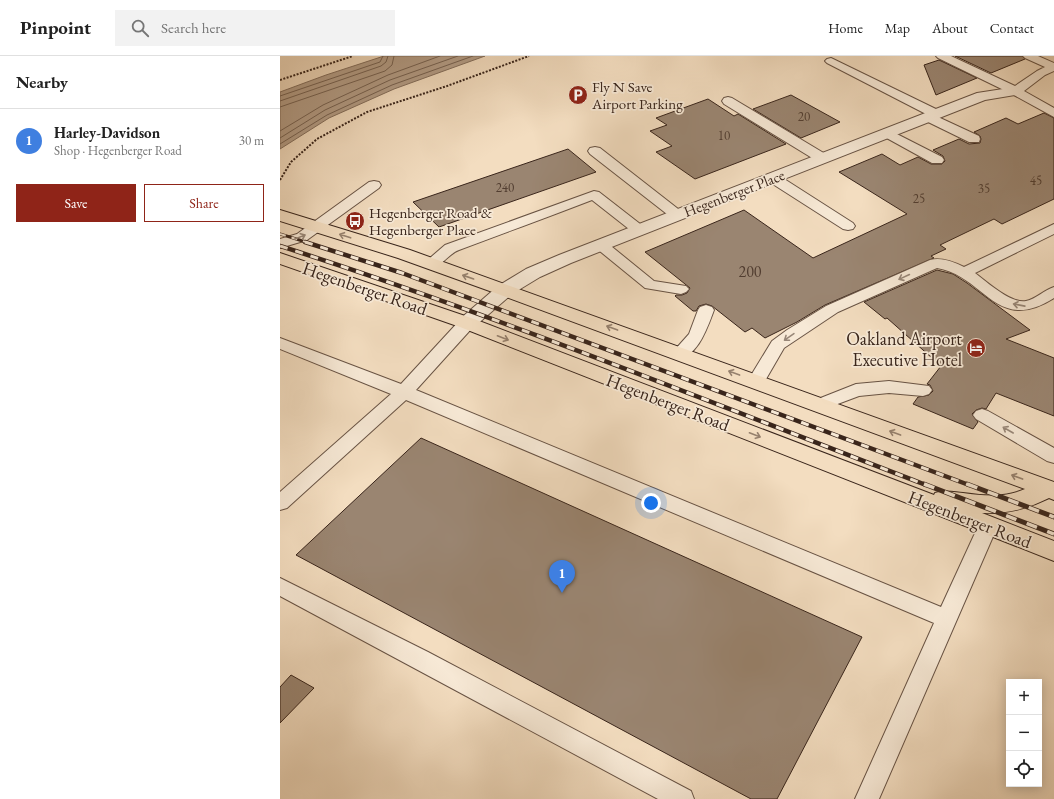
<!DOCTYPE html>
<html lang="en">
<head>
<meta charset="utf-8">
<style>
  body { margin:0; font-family:"EB Garamond",serif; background:#f2f2f2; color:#222 }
  .controls { position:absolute; right:12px; bottom:12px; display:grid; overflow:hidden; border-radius:0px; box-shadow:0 2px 10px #0003 }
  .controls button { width:36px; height:36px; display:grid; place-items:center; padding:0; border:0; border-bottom:1px solid #e0e0e0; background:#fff; color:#222; font:20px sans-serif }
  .you { position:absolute; left:371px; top:447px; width:14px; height:14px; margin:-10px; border:3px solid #fff; border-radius:50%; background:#1a73e8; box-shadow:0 0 0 6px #1a73e833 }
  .badge { display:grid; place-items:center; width:26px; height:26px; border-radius:50%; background:#8f2418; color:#fff; font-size:13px; font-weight:700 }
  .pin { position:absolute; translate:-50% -33px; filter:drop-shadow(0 1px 2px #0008) }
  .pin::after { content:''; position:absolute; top:21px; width:14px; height:12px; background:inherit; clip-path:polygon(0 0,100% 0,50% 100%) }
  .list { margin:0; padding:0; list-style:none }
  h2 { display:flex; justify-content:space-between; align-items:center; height:52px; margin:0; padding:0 16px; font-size:17px }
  h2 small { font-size:13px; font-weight:400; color:#767676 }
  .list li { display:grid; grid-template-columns:26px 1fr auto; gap:12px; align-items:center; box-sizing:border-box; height:64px; padding:0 16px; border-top:1px solid #e0e0e0 }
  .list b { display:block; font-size:15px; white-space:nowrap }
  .list p { margin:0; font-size:13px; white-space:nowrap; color:#767676 }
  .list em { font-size:13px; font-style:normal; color:#767676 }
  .actions { display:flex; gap:8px; padding:12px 16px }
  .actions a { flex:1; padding:9px 0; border:1px solid #8f2418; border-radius:0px; text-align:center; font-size:14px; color:#8f2418 }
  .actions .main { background:#8f2418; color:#fff }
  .icon { flex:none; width:22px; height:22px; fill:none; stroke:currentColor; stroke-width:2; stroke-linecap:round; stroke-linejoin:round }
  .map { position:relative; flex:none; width:774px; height:743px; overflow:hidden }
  header { display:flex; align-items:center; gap:24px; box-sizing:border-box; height:56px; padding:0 20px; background:#fff; border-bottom:1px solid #e0e0e0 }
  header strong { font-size:19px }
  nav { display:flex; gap:22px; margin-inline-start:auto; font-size:14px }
  .search { width:280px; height:36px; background:#f2f2f2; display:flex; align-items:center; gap:10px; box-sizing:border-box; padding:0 14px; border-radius:0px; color:#767676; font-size:15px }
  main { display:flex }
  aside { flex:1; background:#fff }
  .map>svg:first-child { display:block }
</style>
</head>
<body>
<header>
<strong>Pinpoint</strong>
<div class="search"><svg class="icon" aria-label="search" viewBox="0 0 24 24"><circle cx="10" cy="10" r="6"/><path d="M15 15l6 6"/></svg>Search here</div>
<nav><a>Home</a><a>Map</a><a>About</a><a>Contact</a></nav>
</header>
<main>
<aside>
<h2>Nearby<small></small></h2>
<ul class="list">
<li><span class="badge" style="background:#3f7fe0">1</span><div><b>Harley-Davidson</b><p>Shop · Hegenberger Road</p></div><em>30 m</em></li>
</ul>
<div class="actions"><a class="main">Save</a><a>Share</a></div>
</aside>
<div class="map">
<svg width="774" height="743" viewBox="0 0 774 743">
  <rect width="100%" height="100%" fill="#f3ddc0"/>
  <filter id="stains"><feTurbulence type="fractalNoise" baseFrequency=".005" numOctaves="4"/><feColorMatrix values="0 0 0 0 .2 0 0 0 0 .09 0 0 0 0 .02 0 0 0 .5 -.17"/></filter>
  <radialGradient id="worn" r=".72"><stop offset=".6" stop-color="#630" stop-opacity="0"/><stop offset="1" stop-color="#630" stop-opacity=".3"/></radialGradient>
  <path fill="#b49e88" stroke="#836e5c" d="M104 0H205L114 33 49 62 0 93V36L46 19Z"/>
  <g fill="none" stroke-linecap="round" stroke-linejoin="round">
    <path stroke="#766252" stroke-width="1" d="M0 40 100 6 103 0
      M0 45 101 10 106 6 108 0
      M0 51 105 15 112 9 114 0
      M0 75 43 49 108 19 160 0
      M0 82 45 54 110 24 178 0
      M0 88 47 59 112 29 193 0"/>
  </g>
  <path fill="#9a8571" stroke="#39251b" d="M675 0H742L745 3 711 17Z
    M659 4 697 22 656 39 644 9Z
    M511 39 560 66 521 82 473 53Z
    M428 43 454 60 458 58 506 88 415 123 376 96 392 90 370 75 387 69 376 62Z
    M764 57 774 62V143L722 168 714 163 660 189 666 193 651 200 654 202 545 249 517 266 485 282 472 272 465 276 432 250 426 248 419 250 416 255H413L395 240 396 239H402L407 237 410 232 365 196 464 154 533 202 627 158 559 116 602 98 620 109 638 101 651 108H662L665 105 663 100 653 94 679 83 689 88 700 87 701 83 700 80 694 76 726 62 738 68Z
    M288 93 316 116 159 171 133 146Z
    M657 214 673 218 687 227 750 274 726 283 774 302V360L716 337 706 353 702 352 696 354 692 358 698 366 693 373 633 348 638 341 649 339 653 335 650 329 647 328 661 310 607 262 605 263 584 246Z
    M141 382 582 581 497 743H471L16 499Z
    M11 619 34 632 0 667V631Z"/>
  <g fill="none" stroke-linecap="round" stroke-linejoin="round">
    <g stroke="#685344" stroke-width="2">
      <path id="lane" d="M656 0H671L735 30 757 15 765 11 745 2 743 0H758L774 7V15L765 19 744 35 774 52V61L732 38 658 2Z
        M551 2 660 55 662 58 658 61 699 80 700 83 699 86H689L644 64 642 61 646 58 547 7 545 5 547 3Z
        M448 41 452 42 547 99 549 102 547 105H537L444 48 442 45 444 42Z
        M607 73 662 101 664 104 662 107H652L603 80 601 77 603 74Z
        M315 91 320 92 402 156 404 159 402 162 397 163 392 162 310 98 308 95 310 92Z
        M493 118 498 119 573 167 575 170 573 173 568 174 563 173 488 125 486 122 488 119Z
        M94 125 99 126 101 129 99 132 27 184 0 192V183L17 178 89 126Z
        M314 135 319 136 364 171 366 174 364 177 359 178 354 177 312 144C268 161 224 177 179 194 167 198 160 215 146 211L143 208 165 189Z
        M774 168V178L695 217C707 226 731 248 746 245 756 243 764 234 774 231V242C716 279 705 220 657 212L558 256 504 292 482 330 476 332 470 330 467 326 492 285 507 274 546 250 650 204C662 201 674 206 684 211Z
        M321 185 326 186 374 225 406 230 409 233 406 236 401 238 365 232 316 192 314 189 316 186Z
        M426 249 432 251 434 254C428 270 416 307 394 301L392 297 409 278 418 254 420 251Z
        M187 262 193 263 195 267 193 271 136 334 661 551 701 464 708 461 715 464 718 469 599 743H575L654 567 126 344 7 452 0 454V436L111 338 0 293V282L121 328 181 263Z
        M609 325 649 330 652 334 649 338 643 340 609 337 579 340 539 355 533 353 530 349 533 345 576 328Z
        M702 353 708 355 774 392V407L767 405 696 363 693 359 696 355Z
        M0 522 148 596 411 735 414 743H378L0 540Z"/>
    </g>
    <g stroke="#685344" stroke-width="2">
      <path id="street" d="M736 31 741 32 743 35 741 38 705 44 291 207 260 221 232 238 194 271 187 273 180 271 177 267 180 263 218 230 246 213 279 199 697 37Z"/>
    </g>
    <g stroke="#39251b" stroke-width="2">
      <path id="primary" d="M0 154 130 194 774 426V444L769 442C747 453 727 458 702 457L774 485V505L180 271 0 208V197L194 263 654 439 655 437C665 434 672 436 683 437 704 440 725 442 745 433L218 238 118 202 0 165Z"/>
    </g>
    <path stroke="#39251b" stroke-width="2" stroke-dasharray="2 1.5" stroke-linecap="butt" d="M0 24 73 0
      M0 124 11 106 37 83 87 56 167 30 249 0"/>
    <use href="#lane" fill="#f7e9d6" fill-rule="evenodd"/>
    <use href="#street" fill="#f7e9d6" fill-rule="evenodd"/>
    <use href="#primary" fill="#f3ddc0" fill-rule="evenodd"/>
    <g stroke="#39251b" stroke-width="3">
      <path id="rail-far2" d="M0 178 29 187"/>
    </g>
    <g stroke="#39251b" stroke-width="4.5">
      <path id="rail-far1" d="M25 186 122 217 689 429
        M0 190C219 260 432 347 646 429"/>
    </g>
    <g stroke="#39251b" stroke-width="5">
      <path id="rail" d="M644 428 774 478
        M687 428 774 461"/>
    </g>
    <use href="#rail-far2" stroke="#f7e9d6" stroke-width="2" stroke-dasharray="6" stroke-linecap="butt"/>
    <use href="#rail-far1" stroke="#f7e9d6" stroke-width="3" stroke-dasharray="8" stroke-linecap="butt"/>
    <use href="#rail" stroke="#f7e9d6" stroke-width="3.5" stroke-dasharray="11" stroke-linecap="butt"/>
  </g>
  <defs><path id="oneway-shaft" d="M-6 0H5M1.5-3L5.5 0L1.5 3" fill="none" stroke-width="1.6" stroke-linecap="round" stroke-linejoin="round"/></defs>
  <g stroke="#96816e">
    <use href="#oneway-shaft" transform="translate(65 180) rotate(-162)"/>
    <use href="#oneway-shaft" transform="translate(188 221) rotate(-161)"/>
    <use href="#oneway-shaft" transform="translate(332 272) rotate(-160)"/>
    <use href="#oneway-shaft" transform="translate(223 282) rotate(21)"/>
    <use href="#oneway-shaft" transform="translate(454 317) rotate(-160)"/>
    <use href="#oneway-shaft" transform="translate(615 377) rotate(-160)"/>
    <use href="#oneway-shaft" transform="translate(475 379) rotate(21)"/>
    <use href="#oneway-shaft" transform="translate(737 421) rotate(-160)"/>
  </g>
  <g stroke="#988778">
    <use href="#oneway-shaft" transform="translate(20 181) rotate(-22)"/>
    <use href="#oneway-shaft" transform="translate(624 221) rotate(155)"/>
    <use href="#oneway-shaft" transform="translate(739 249) rotate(-169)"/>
    <use href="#oneway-shaft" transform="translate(509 281) rotate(145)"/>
    <use href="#oneway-shaft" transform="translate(728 374) rotate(-150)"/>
  </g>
  <defs>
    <g id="parking-disc" transform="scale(1)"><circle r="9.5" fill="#8f2418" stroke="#f7e9d6"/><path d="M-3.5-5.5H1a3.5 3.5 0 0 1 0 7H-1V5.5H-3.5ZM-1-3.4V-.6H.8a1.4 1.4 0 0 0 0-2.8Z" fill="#fff"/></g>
    <g id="bus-disc" transform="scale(1)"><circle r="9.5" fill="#8f2418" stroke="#f7e9d6"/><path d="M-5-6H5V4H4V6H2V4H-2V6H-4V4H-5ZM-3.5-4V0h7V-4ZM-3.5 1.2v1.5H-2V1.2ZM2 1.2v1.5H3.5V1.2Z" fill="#fff"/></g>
    <g id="hotel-disc" transform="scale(1)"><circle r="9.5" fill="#8f2418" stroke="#f7e9d6"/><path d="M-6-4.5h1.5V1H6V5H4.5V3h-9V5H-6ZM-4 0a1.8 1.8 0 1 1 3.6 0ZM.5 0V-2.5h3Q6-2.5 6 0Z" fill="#fff"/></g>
  </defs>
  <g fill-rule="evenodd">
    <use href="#parking-disc" x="298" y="39"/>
    <use href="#bus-disc" x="75" y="165"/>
    <use href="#hotel-disc" x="696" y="292"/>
  </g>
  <g text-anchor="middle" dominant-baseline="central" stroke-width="3.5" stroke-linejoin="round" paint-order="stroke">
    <g font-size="13" fill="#513d30">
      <text x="524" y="60">20</text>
      <text x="444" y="79">10</text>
      <text x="756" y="124">45</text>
      <text x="225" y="131">240</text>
      <text x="704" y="132">35</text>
      <text x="639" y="142">25</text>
    </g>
    <g font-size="15" fill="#39251b" stroke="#f7e9d6" text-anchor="start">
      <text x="312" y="30">Fly N Save<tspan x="312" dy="17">Airport Parking</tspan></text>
      <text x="89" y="156">Hegenberger Road &amp;<tspan x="89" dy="17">Hegenberger Place</tspan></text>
    </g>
    <g font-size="15" fill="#39251b" stroke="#f7e9d6">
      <text transform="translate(454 137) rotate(-21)">Hegenberger Place</text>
    </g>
    <g font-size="16" fill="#513d30">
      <text x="470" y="215">200</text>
    </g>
    <g font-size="18" fill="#39251b" stroke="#f7e9d6">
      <text transform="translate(85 232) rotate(19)">Hegenberger Road</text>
      <text transform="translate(388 346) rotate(21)">Hegenberger Road</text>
      <text transform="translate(690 463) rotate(21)">Hegenberger Road</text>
    </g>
    <g font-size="18" fill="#39251b" stroke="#f7e9d6" text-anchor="end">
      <text x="682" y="282">Oakland Airport<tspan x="682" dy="21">Executive Hotel</tspan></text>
    </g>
  </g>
  <rect width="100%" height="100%" filter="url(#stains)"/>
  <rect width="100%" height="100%" fill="url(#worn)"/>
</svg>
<div class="controls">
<button>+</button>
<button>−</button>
<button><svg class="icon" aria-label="locate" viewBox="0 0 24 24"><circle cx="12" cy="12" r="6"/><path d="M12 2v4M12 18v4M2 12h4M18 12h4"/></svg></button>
</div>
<div class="you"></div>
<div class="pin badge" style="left:282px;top:537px;background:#3f7fe0">1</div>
</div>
</main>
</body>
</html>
